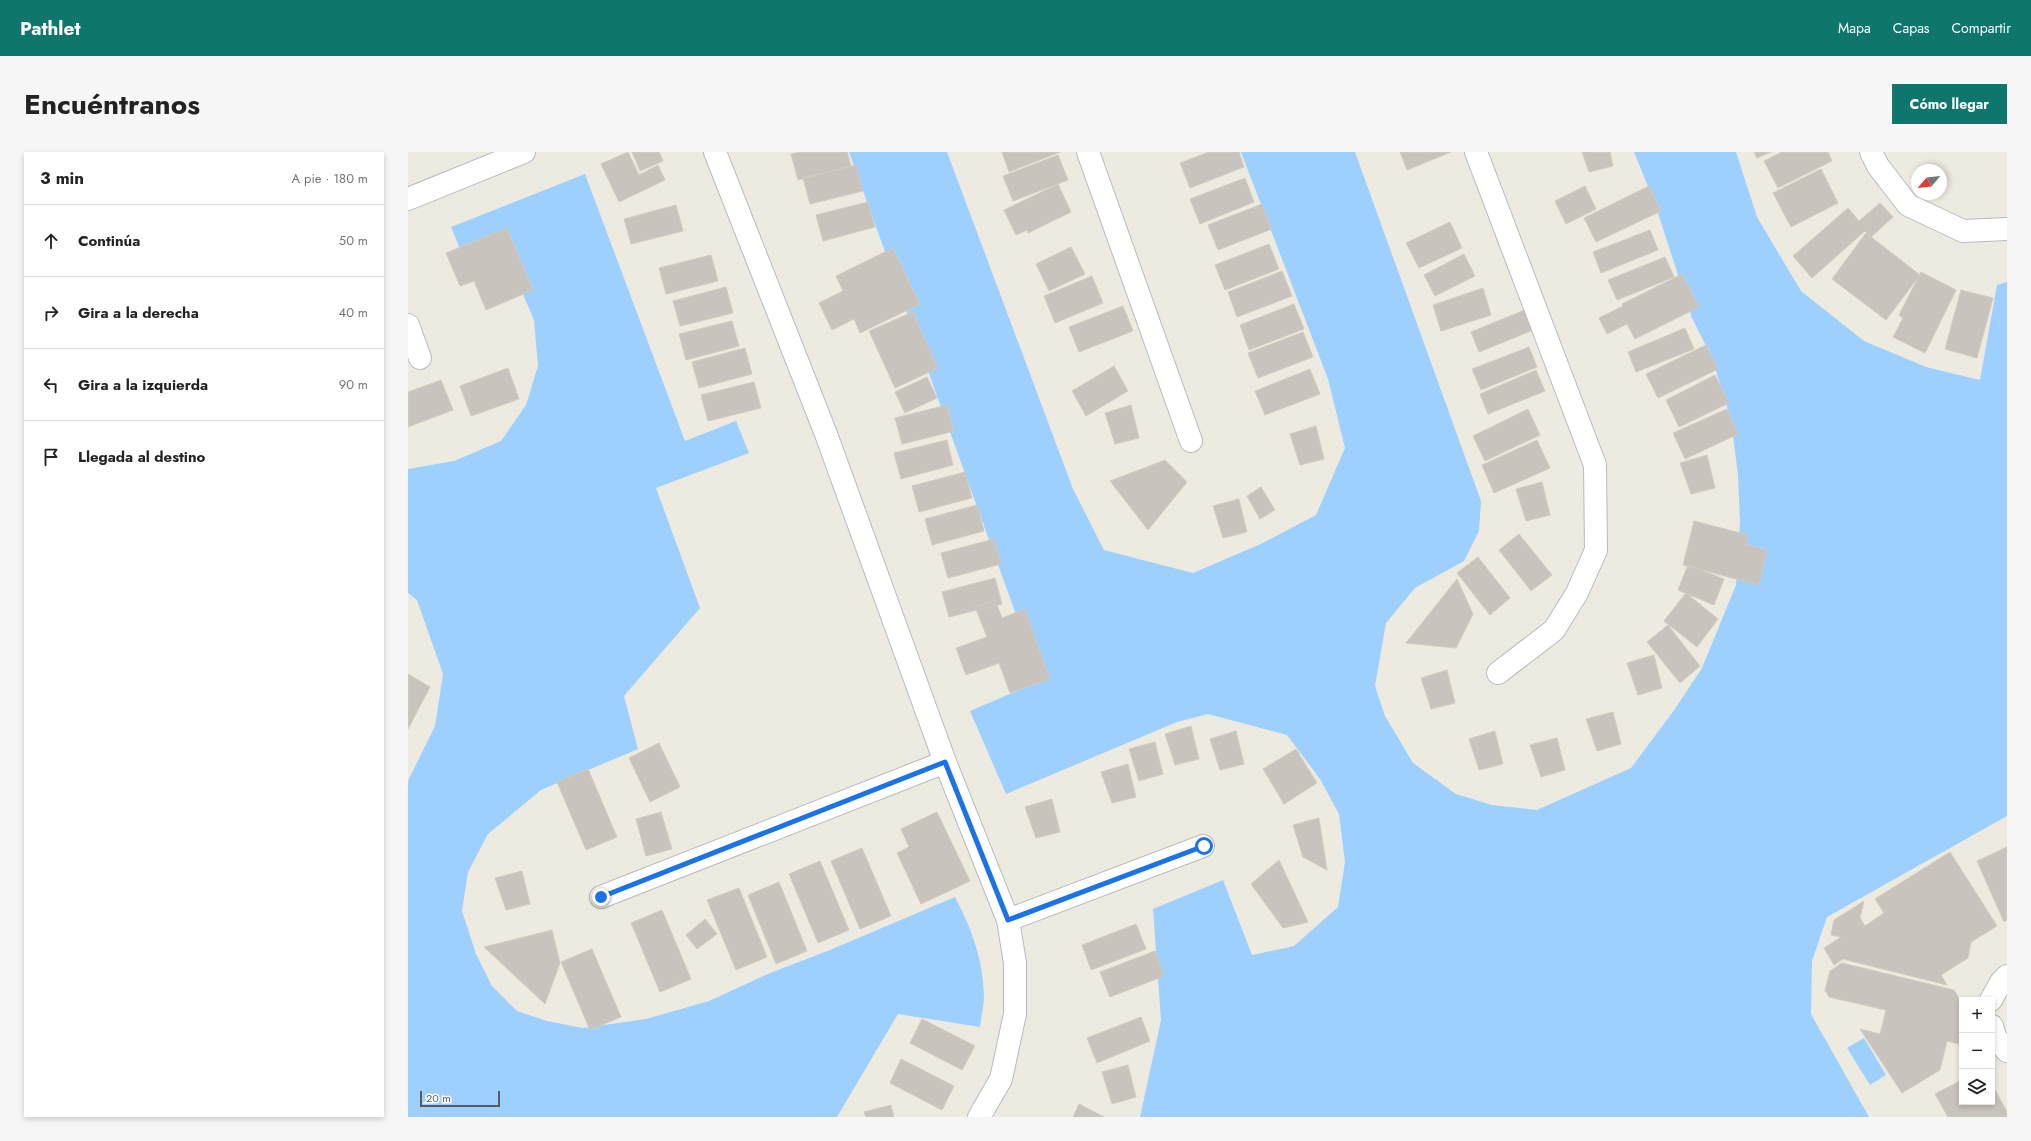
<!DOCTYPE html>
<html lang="es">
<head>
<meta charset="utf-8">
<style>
  body { margin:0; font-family:Jost,sans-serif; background:#f6f6f6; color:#222 }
  .controls { position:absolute; right:12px; bottom:12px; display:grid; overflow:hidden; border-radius:0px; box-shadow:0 2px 6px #0003 }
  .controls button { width:36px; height:36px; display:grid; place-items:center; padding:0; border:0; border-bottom:1px solid #e0e0e0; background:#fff; color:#222; font:20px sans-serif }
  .compass { position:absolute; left:1503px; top:12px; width:36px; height:36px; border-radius:50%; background:#fff; box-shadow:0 2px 6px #0003; rotate:242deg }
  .scale { position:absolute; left:12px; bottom:10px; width:80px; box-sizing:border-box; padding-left:4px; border:2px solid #585c62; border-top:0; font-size:11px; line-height:14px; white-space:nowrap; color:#585c62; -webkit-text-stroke:3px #fff; paint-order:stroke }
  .stop { position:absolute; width:12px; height:12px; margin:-9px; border:3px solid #1a73e8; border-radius:50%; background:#fff }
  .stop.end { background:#1a73e8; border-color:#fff; box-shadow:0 1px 4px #0008 }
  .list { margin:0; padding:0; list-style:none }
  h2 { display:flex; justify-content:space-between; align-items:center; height:52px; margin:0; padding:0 16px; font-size:17px }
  h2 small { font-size:13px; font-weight:400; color:#767676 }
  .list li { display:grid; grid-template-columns:26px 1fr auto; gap:12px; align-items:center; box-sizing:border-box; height:72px; padding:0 16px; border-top:1px solid #e0e0e0 }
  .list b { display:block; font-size:15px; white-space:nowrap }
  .list em { font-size:13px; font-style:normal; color:#767676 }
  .icon { flex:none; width:22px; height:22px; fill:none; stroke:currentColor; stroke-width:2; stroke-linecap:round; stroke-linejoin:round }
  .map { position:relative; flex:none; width:1599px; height:965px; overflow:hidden; border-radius:0px }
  header { display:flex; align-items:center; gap:24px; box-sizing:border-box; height:56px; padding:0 20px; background:#0f766e; color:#fff }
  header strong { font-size:19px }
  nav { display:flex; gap:22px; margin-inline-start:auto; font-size:14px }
  .intro { display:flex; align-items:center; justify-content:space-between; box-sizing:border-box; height:96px; padding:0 24px }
  h1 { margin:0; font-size:28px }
  .button { padding:10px 18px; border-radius:0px; background:#0f766e; color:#fff; font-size:14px; font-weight:700 }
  main { display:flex; gap:24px; padding:0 24px }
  aside { flex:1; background:#fff; border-radius:0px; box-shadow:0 2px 6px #0003 }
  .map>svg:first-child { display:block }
</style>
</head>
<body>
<header>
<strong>Pathlet</strong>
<nav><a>Mapa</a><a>Capas</a><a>Compartir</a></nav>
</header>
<div class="intro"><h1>Encuéntranos</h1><a class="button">Cómo llegar</a></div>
<main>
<aside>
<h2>3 min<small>A pie · 180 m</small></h2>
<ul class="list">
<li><svg class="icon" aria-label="ahead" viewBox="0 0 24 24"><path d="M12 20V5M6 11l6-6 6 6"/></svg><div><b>Continúa</b></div><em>50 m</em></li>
<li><svg class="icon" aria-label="right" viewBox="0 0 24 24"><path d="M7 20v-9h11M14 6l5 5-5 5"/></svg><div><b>Gira a la derecha</b></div><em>40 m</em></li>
<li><svg class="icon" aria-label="left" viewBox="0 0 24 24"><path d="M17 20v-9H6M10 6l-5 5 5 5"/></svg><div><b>Gira a la izquierda</b></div><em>90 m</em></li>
<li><svg class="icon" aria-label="arrive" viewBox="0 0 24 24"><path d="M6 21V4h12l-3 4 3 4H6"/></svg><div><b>Llegada al destino</b></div></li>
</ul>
</aside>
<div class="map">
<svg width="1599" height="965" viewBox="0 0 1599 965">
  <rect width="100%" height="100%" fill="#edebdf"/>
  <path fill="#9dcfff" d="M441 0H539L665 337 696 398 785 421 855 391 908 363 937 296 920 227 833 0H947L1073 349 1071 379 1056 409 1007 436 978 471 967 534 977 564 1005 611 1048 642 1084 653 1129 658 1223 616 1267 557 1294 516 1328 433 1332 370 1330 323 1323 268 1304 206 1284 166 1246 49 1226 0H1328L1349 65 1393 139 1456 189 1518 215 1572 228 1589 133 1599 130V664L1419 765 1404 809 1403 862 1461 965H732L753 868 745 757 815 728 844 803 886 794 930 755 937 710 931 662 912 627 879 583 800 562 769 570 598 642 562 559 632 529Z
    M177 22 277 289 328 269 341 301 248 336 292 456 216 544 230 597 133 638 80 682 60 720 54 759 68 802 84 834 109 859 139 869 175 876 238 867 301 849 362 821 422 798 547 745C564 777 575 808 576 844 576 854 573 865 572 875L490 862 429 965H0V629L27 574 35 522 9 448 0 441V317L46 309 93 289 118 253 130 214 126 168 114 140 52 97 43 75Z
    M1456 886 1478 923 1462 933 1439 896Z"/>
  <path fill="#c8c4bd" stroke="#d2ccbe" d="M220 0 231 23 250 13 257 28 211 50 193 12Z
    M224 0H251L255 9 232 19Z
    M393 0H439L443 14 390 28 383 2Z
    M594 0H652L601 20Z
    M801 0H831L836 15 782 36 772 11Z
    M992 0H1043L999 18Z
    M1174 0H1202L1205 14 1181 20Z
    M1346 0H1363L1349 6Z
    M1374 0H1420L1424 9 1370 36 1356 9Z
    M650 3 660 28 605 49 595 24Z
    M448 13 455 39 402 52 395 26Z
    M1413 17 1430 51 1383 75 1365 41Z
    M837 26 846 50 792 72 782 47Z
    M650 32 663 60 620 81 619 78 608 83 596 58Z
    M1177 34 1188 57 1158 72 1147 49Z
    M1241 34 1253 59 1188 90 1176 66Z
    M460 50 467 75 415 89 408 63Z
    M1472 51 1485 65 1463 85 1457 79 1404 126 1385 104 1440 56 1451 69Z
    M854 52 864 77 810 98 800 73Z
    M268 53 275 79 223 92 216 67Z
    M1042 70 1054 96 1011 116 998 91Z
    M99 76 125 138 78 158 66 129 52 134 38 101Z
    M1242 78 1250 98 1193 121 1185 100Z
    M1458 81 1512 123 1478 168 1424 127Z
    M861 92 871 117 817 138 807 113Z
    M663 95 677 122 641 139 628 112Z
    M485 96 512 152 452 181 446 167 424 178 411 151 435 139 428 124Z
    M1056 102 1067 124 1027 144 1016 123Z
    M303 103 310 129 258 142 251 116Z
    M1257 105 1266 125 1209 148 1200 128Z
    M874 119 884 144 829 165 820 140Z
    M1513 120 1548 138 1517 201 1485 185 1495 166 1491 163Z
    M1274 122 1291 155 1227 187 1219 172 1199 182 1191 166 1215 154 1214 152Z
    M684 124 695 151 647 171 636 144Z
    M318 135 325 161 272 174 265 149Z
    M1075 136 1083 163 1033 179 1025 153Z
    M1553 138 1585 146 1569 206 1537 197Z
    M886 152 896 177 841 198 832 173Z
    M715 154 725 179 671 200 661 175Z
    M1119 157 1128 177 1071 200 1063 180Z
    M505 160 530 216 487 236 461 179Z
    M324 169 331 194 278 208 271 182Z
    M1277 176 1286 197 1228 220 1220 200Z
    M895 180 905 205 850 226 840 201Z
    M1298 193 1310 217 1250 246 1238 222Z
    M1121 195 1129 215 1073 238 1064 217Z
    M337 196 344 222 291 236 284 210Z
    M706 214 720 239 678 264 664 239Z
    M100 216 111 247 63 264 52 234Z
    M902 217 912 242 857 263 847 239Z
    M1128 218 1137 239 1080 262 1072 242Z
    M1307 223 1321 251 1271 275 1258 248Z
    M519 225 529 246 497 261 487 240Z
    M33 228 45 258 0 275V240Z
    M346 230 353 256 300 269 293 243Z
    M539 253 546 279 494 292 487 266Z
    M723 253 731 286 707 292 697 261Z
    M1120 257 1132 283 1077 309 1065 284Z
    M1319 257 1330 282 1277 307 1265 281Z
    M908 274 916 307 892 313 882 282Z
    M539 288 545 313 493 327 486 301Z
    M1129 288 1142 316 1086 341 1074 313Z
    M1299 303 1307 336 1283 342 1272 311Z
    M757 308 779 330 740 378 702 329Z
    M557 320 564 346 511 360 504 334Z
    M1134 330 1142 363 1118 369 1108 337Z
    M853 335 867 358 852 367 839 344Z
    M831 347 839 380 815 386 805 354Z
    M569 353 576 379 524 393 517 367Z
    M1286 369 1340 383 1337 392 1359 398 1351 433 1275 413Z
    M1111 382 1144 423 1123 439 1091 398Z
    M586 387 593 412 540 426 533 401Z
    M1070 405 1102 446 1082 463 1049 421Z
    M1280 413 1316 427 1306 453 1270 438Z
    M587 426 594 452 541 465 534 440Z
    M1049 427 1065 462 1048 496 998 491Z
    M1278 441 1310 467 1289 495 1256 469Z
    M587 448 594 466 617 457 642 527 602 541 591 511 558 523 548 496 579 485 567 455Z
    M1260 473 1292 514 1272 531 1239 490Z
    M1246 503 1254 536 1230 543 1219 511Z
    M1039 518 1047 551 1023 557 1013 526Z
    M0 522 22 535 0 577Z
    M1205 560 1213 592 1189 599 1178 567Z
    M783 574 791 607 767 613 757 582Z
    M828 579 836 612 812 618 802 587Z
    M1087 579 1095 612 1071 618 1061 587Z
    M1149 586 1157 618 1133 625 1122 593Z
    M747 590 755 622 731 629 721 597Z
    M251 591 272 635 242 650 221 606Z
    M888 597 909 631 876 652 855 617Z
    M720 612 728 645 704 651 693 620Z
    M180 617 209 685 178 698 149 630Z
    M644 647 652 680 628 686 617 655Z
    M253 660 264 697 238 704 228 667Z
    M529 660 562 729 513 752 489 701 501 695 493 677Z
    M911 666 919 718 895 705 885 673Z
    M1599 695V768L1596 770 1569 709Z
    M454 696 483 764 452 777 423 709Z
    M1542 700 1589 774 1563 790 1560 806 1533 823 1539 833 1435 807 1426 813 1416 796 1433 785 1423 783 1426 768 1456 749 1452 766 1457 774 1476 761 1467 747Z
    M871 708 900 770 875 776 843 732Z
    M412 709 441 778 410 791 381 722Z
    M114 719 122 752 98 758 87 726Z
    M371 730 399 799 368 812 340 743Z
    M331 736 359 805 328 818 299 748Z
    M254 758 283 827 252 840 223 771Z
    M297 767 309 782 289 797 278 783Z
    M728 772 738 797 683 818 674 793Z
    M144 778 152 811 137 852 76 795Z
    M184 797 213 865 182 878 153 810Z
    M747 799 756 824 702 845 692 820Z
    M1434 811 1546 838 1554 851V893L1539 889 1532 918 1494 941 1452 877 1472 882 1478 858 1421 845 1417 838 1422 819Z
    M733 865 742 889 689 911 679 886Z
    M514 867 567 894 554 918 502 891Z
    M493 907 546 934 534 958 482 931Z
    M720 913 728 945 704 952 694 920Z
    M1554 928V950H1584V932L1599 960V965H1540L1527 942Z
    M671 952 696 965H665Z
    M483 953 486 965H458L456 960Z"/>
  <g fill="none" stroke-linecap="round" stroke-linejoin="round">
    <g stroke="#b8bac0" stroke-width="24">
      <path id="minor" d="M307 0 418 282 537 610 600 768 607 811V862L593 927 571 965
        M680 0 783 289
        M1068 0 1187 313 1188 398 1169 441 1146 478 1090 521
        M1463 0 1470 14 1500 53 1555 79 1599 77
        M0 47 116 0
        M0 173 12 206
        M193 745 537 610
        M600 768 795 694
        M1583 848 1593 830 1599 824
        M1584 874 1587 885 1599 899"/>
    </g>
    <use href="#minor" stroke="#fff" stroke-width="22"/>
  </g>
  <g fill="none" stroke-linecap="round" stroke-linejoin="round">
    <path stroke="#1a73e8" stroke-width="5" d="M193 745 537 610 600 768 796 694"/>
  </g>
</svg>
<div class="controls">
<button>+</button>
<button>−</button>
<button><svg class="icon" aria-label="layers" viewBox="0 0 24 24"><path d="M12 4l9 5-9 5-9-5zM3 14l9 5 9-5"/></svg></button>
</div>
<svg class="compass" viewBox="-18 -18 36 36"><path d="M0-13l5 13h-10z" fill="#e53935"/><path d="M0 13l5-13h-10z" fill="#767676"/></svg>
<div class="scale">20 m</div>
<div class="stop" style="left:796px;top:694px"></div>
<div class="stop end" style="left:193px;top:745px"></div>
</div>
</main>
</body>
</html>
